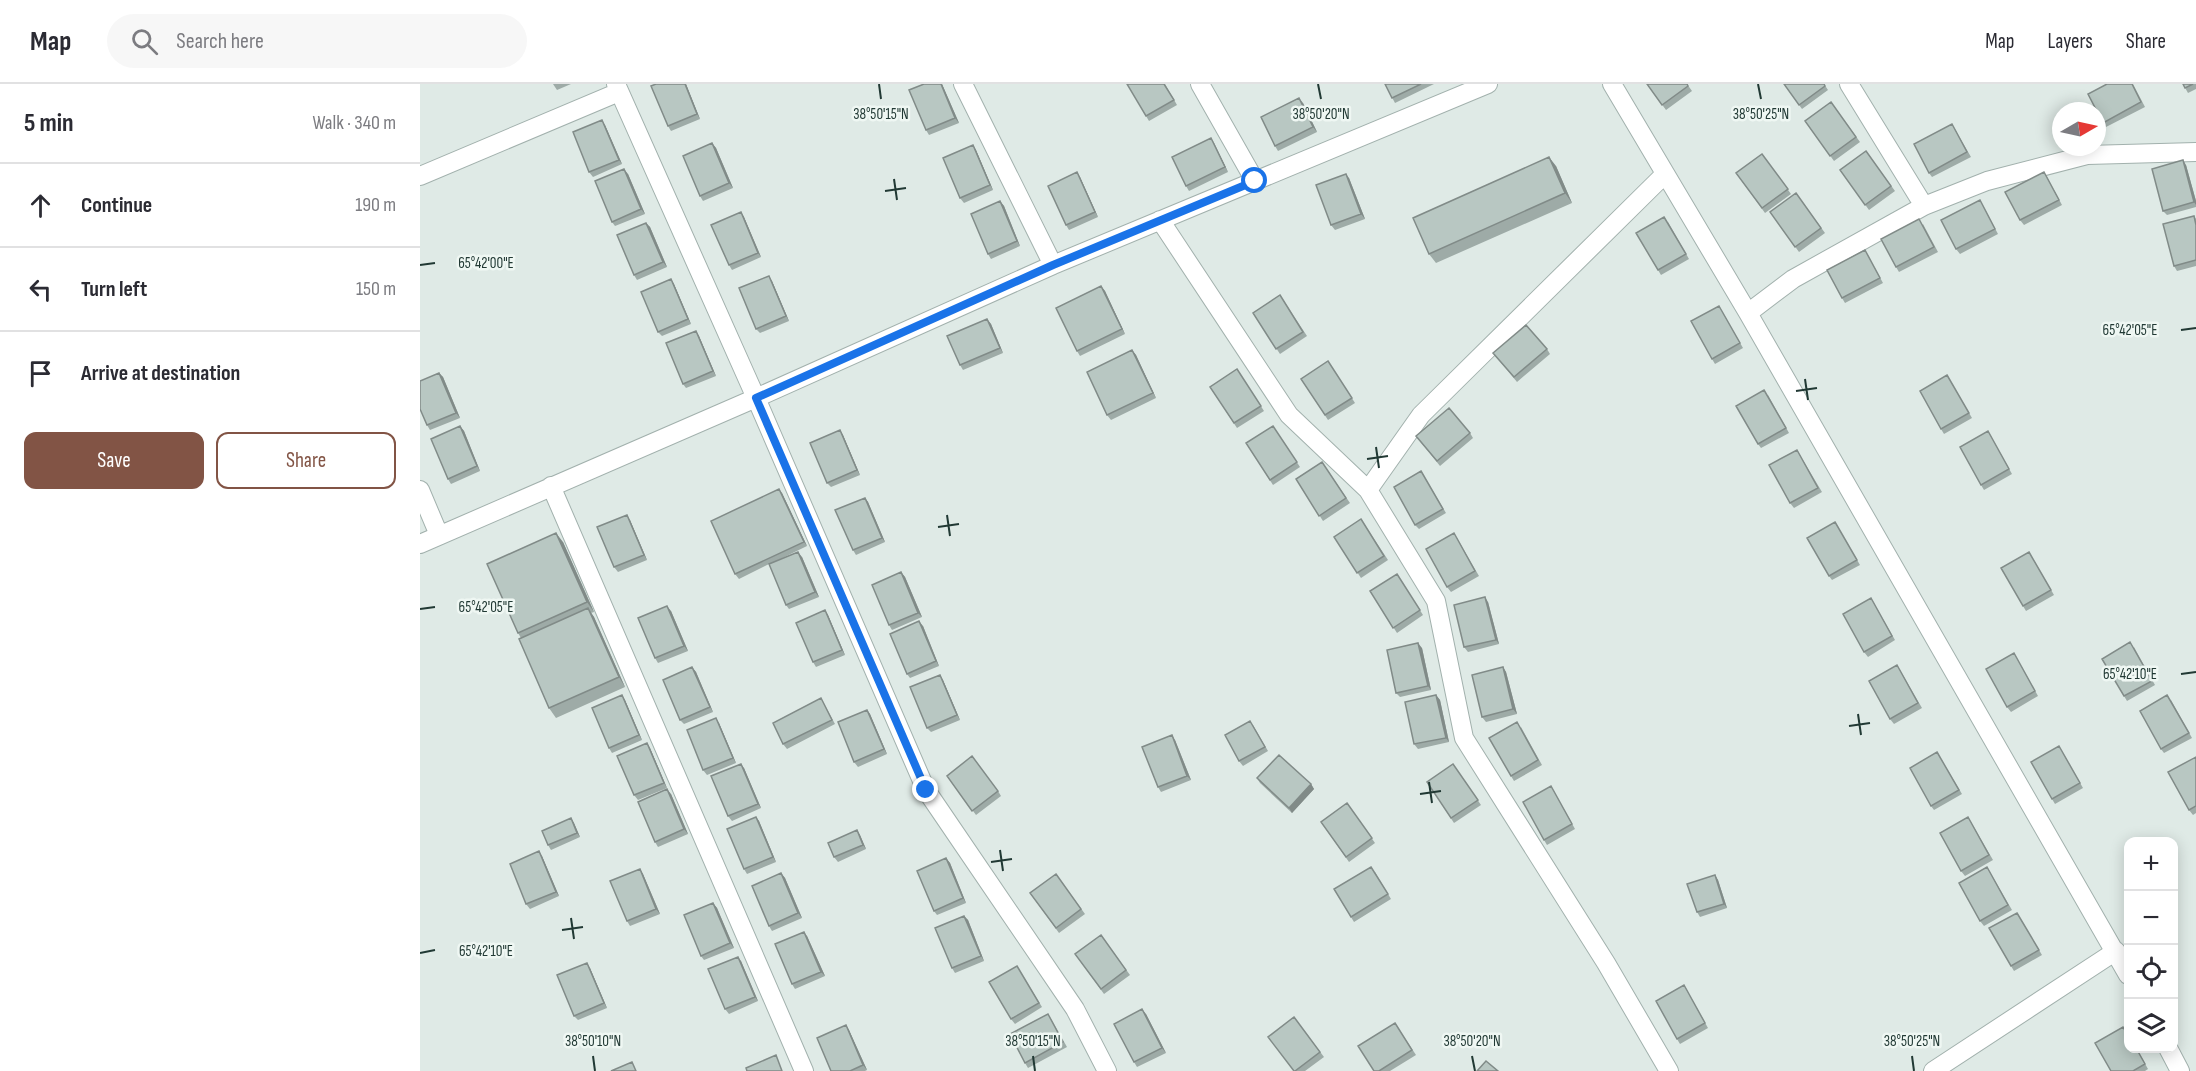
<!DOCTYPE html>
<html lang="en">
<head>
<meta charset="utf-8">
<style>
  body { margin:0; font-family:"Sofia Sans Condensed",sans-serif; background:#f7f7f7; color:#2b2b33 }
  .controls { position:absolute; right:18px; bottom:18px; display:grid; overflow:hidden; border-radius:12px; box-shadow:0 3px 15px #0003 }
  .controls button { width:54px; height:54px; display:grid; place-items:center; padding:0; border:0; border-bottom:2px solid #e1e1e2; background:#fff; color:#2b2b33; font:30px sans-serif }
  .compass { position:absolute; left:1632px; top:18px; width:54px; height:54px; border-radius:50%; background:#fff; box-shadow:0 3px 15px #0003; rotate:81deg }
  .stop { position:absolute; width:18px; height:18px; margin:-14px; border:4px solid #1a73e8; border-radius:50%; background:#fff }
  .stop.end { background:#1a73e8; border-color:#fff; box-shadow:0 2px 6px #0008 }
  .list { margin:0; padding:0; list-style:none }
  h2 { display:flex; justify-content:space-between; align-items:center; height:78px; margin:0; padding:0 24px; font-size:26px }
  h2 small { font-size:20px; font-weight:400; color:#7c7c81 }
  .list li { display:grid; grid-template-columns:39px 1fr auto; gap:18px; align-items:center; box-sizing:border-box; height:84px; padding:0 24px; border-top:2px solid #e1e1e2 }
  .list b { display:block; font-size:22px; white-space:nowrap }
  .list em { font-size:20px; font-style:normal; color:#7c7c81 }
  .actions { display:flex; gap:12px; padding:18px 24px }
  .actions a { flex:1; padding:14px 0; border:2px solid #825445; border-radius:12px; text-align:center; font-size:21px; color:#825445 }
  .actions .main { background:#825445; color:#fff }
  .icon { flex:none; width:33px; height:33px; fill:none; stroke:currentColor; stroke-width:2; stroke-linecap:round; stroke-linejoin:round }
  .map { position:relative; flex:none; width:1776px; height:987px; overflow:hidden }
  header { display:flex; align-items:center; gap:36px; box-sizing:border-box; height:84px; padding:0 30px; background:#fff; border-bottom:2px solid #e1e1e2 }
  header strong { font-size:28px }
  nav { display:flex; gap:33px; margin-inline-start:auto; font-size:21px }
  .search { width:420px; height:54px; background:#f7f7f7; display:flex; align-items:center; gap:15px; box-sizing:border-box; padding:0 21px; border-radius:33px; color:#7c7c81; font-size:22px }
  main { display:flex }
  aside { flex:1; background:#fff }
  .map>svg:first-child { display:block }
</style>
</head>
<body>
<header>
<strong>Map</strong>
<div class="search"><svg class="icon" aria-label="search" viewBox="0 0 24 24"><circle cx="10" cy="10" r="6"/><path d="M15 15l6 6"/></svg>Search here</div>
<nav><a>Map</a><a>Layers</a><a>Share</a></nav>
</header>
<main>
<aside>
<h2>5 min<small>Walk · 340 m</small></h2>
<ul class="list">
<li><svg class="icon" aria-label="ahead" viewBox="0 0 24 24"><path d="M12 20V5M6 11l6-6 6 6"/></svg><div><b>Continue</b></div><em>190 m</em></li>
<li><svg class="icon" aria-label="left" viewBox="0 0 24 24"><path d="M17 20v-9H6M10 6l-5 5 5 5"/></svg><div><b>Turn left</b></div><em>150 m</em></li>
<li><svg class="icon" aria-label="arrive" viewBox="0 0 24 24"><path d="M6 21V4h12l-3 4 3 4H6"/></svg><div><b>Arrive at destination</b></div></li>
</ul>
<div class="actions"><a class="main">Save</a><a>Share</a></div>
</aside>
<div class="map">
<svg width="1776" height="987" viewBox="0 0 1776 987">
  <rect width="100%" height="100%" fill="#dfeae6"/>
  <g fill="none" stroke-linecap="round" stroke-linejoin="round">
    <g stroke="#a2b1ad" stroke-width="20">
      <path id="street" d="M196 0 336 314 506 706 655 925 687 987
        M543 0 633 181
        M780 0 835 97
        M1192 0 1328 229 1708 891
        M1429 0 1504 122
        M0 92 199 8
        M740 136 869 331 948 406 1016 517 1044 654 1186 879 1249 987
        M1328 229 1373 195 1504 122 1567 97 1667 71 1776 68
        M131 402 384 987
        M0 406 19 451
        M948 406 1001 331 1244 91
        M0 460 336 314 633 181 1068 0
        M1748 964 1760 987
        M1513 987 1696 867"/>
    </g>
    <use href="#street" stroke="#fff" stroke-width="18"/>
  </g>
  <path fill="#9eaba7" d="M133 0H151L137 6Z
    M236 0H266L280 35 251 47 248 42Z
    M504 0H522L539 39 509 51 506 46Z
    M745 0 757 21 729 37 726 32Z
    M965 0H1014L975 19Z
    M1227 0H1267L1272 7 1246 26Z
    M1364 0H1404L1408 6 1382 25Z
    M1687 0H1713L1725 23 1686 43 1683 39Z
    M1763 0H1776V5L1768 9Z
    M1411 18 1440 58 1414 77 1385 37Z
    M883 19 897 48 858 67 855 62Z
    M1532 40 1551 73 1512 93 1509 89Z
    M185 41 202 80 173 93 169 88Z
    M791 54 794 59 808 88 769 107 766 102Z
    M292 59 296 64 313 104 283 117 280 112Z
    M553 61 556 66 573 106 544 119 540 114Z
    M1446 67 1475 107 1449 126 1420 86Z
    M1342 70 1371 110 1345 129 1316 89Z
    M1766 81 1776 117V123L1747 131 1743 127Z
    M1136 82 1152 119 1016 179 1009 170Z
    M657 88 660 93 678 133 649 146 646 141Z
    M208 90 225 130 195 142 192 138Z
    M1627 93 1642 121 1604 141 1600 136Z
    M929 94 945 135 915 146 911 141Z
    M1376 109 1405 149 1379 168 1350 128Z
    M1560 116 1578 150 1540 170 1536 165Z
    M580 117 584 122 600 162 571 175 568 170Z
    M321 128 324 133 341 173 312 186 309 181Z
    M1774 132 1776 135V182L1757 187 1754 182Z
    M1248 138 1269 175 1241 191 1238 186Z
    M226 139 230 143 247 183 217 196 214 191Z
    M1503 140 1518 168 1479 188 1476 183Z
    M1445 166 1463 199 1425 219 1422 214Z
    M251 195 254 200 271 240 242 252 238 248Z
    M352 197 369 237 340 249 336 245Z
    M681 202 685 207 705 250 660 272 657 267Z
    M860 211 887 252 860 270 833 229Z
    M1299 222 1323 264 1295 280 1292 275Z
    M567 235 571 240 583 269 543 286 540 281Z
    M276 247 279 252 296 292 266 304 263 300Z
    M1127 265 1130 270 1097 298 1073 269Z
    M712 266 716 271 736 314 691 336 687 331Z
    M908 277 935 319 908 336 881 295Z
    M817 285 844 327 817 344 790 303Z
    M19 289 23 293 40 334 10 346 7 341Z
    M1527 291 1552 334 1524 350 1521 345Z
    M1348 311 1369 349 1341 364 1338 360Z
    M40 342 44 347 60 387 31 400 28 395Z
    M853 342 880 383 853 401 826 359Z
    M420 346 423 351 440 391 411 403 407 399Z
    M1568 347 1592 390 1564 406 1561 401Z
    M1050 349 1053 354 1020 382 996 352Z
    M1377 366 1402 408 1374 424 1370 419Z
    M902 378 930 419 903 437 876 395Z
    M1001 387 1026 429 999 445 995 441Z
    M362 409 387 462 350 480 382 473 399 513 369 525 366 521 349 480 319 495 315 490Z
    M445 414 448 418 465 458 436 471 433 466Z
    M941 435 968 476 941 494 914 453Z
    M210 436 227 476 198 488 194 483Z
    M1418 443 1440 481 1412 496 1409 492Z
    M1037 454 1059 492 1031 508 1027 503Z
    M143 458 174 528 171 529 174 533 205 603 136 634 129 624 101 554 98 549Z
    M1612 473 1634 511 1606 527 1603 522Z
    M481 488 485 493 502 533 472 546 469 541Z
    M977 490 1003 531 977 549 950 507Z
    M1451 514 1475 556 1448 573 1444 568Z
    M1068 518 1079 560 1048 568 1044 563Z
    M405 526 408 531 425 571 396 583 393 578Z
    M251 527 268 567 238 579 235 574Z
    M503 542 519 582 490 594 487 590Z
    M1714 563 1735 601 1707 617 1704 612Z
    M1002 564 1011 606 980 613 976 609Z
    M1594 569 1618 612 1591 628 1587 623Z
    M272 583 276 588 293 628 264 640 260 636Z
    M1083 583 1086 588 1097 630 1066 638 1062 633Z
    M1480 586 1502 624 1474 640 1470 635Z
    M520 591 523 596 540 636 511 648 507 644Z
    M202 611 205 616 222 656 192 669 189 664Z
    M1016 611 1020 616 1029 658 998 665 994 660Z
    M401 614 415 640 367 665 363 660Z
    M1751 616 1772 654 1744 669 1741 665Z
    M447 626 450 630 467 670 438 683 434 678Z
    M299 639 316 679 287 691 283 686Z
    M833 641 848 667 823 682 819 677Z
    M1101 643 1122 681 1094 697 1091 692Z
    M755 656 771 696 741 708 738 703Z
    M227 659 230 664 247 704 218 716 214 711Z
    M1642 667 1663 704 1635 720 1632 715Z
    M1517 668 1542 710 1514 726 1511 722Z
    M1776 673V729L1773 731 1769 726Z
    M1033 680 1061 721 1034 739 1007 698Z
    M324 684 341 724 312 737 308 732Z
    M527 692 578 707 581 712 556 731Z
    M837 694 891 700 894 705 872 729 840 699Z
    M1131 702 1155 745 1127 761 1124 756Z
    M251 710 268 750 238 763 235 758Z
    M927 719 955 759 929 778 901 738Z
    M336 733 339 737 356 778 327 790 324 785Z
    M151 734 154 739 160 753 131 766 128 761Z
    M1551 738 1573 776 1545 792 1541 787Z
    M437 746 440 751 446 765 418 778 414 773Z
    M122 772 139 812 110 825 106 820Z
    M526 774 530 779 546 819 517 831 514 827Z
    M1567 783 1592 826 1564 842 1560 837Z
    M220 785 223 790 240 830 210 842 207 837Z
    M955 788 971 815 934 838 914 805Z
    M361 789 365 794 382 834 352 847 349 842Z
    M636 790 665 830 639 849 610 809Z
    M1295 791 1298 796 1307 824 1280 833 1277 828Z
    M293 819 297 824 314 864 284 876 281 872Z
    M1597 829 1622 871 1594 887 1591 882Z
    M544 832 548 836 564 877 535 889 532 884Z
    M681 851 710 891 684 910 655 870Z
    M387 852 405 892 375 905 372 900Z
    M321 877 338 917 309 930 305 925Z
    M597 882 622 923 595 940 591 935Z
    M170 884 187 924 158 936 154 932Z
    M1264 901 1288 944 1260 960 1257 955Z
    M726 930 746 969 717 983 714 978Z
    M874 933 904 973 885 987H874Z
    M631 935 647 963 608 984 605 979Z
    M975 939 996 971 970 987H954Z
    M426 941 429 946 447 986 445 987H411Z
    M1703 943 1708 951V964H1716L1728 985 1725 987H1691Z"/>
  <path fill="#818b88" d="M265 0H266L280 35 277 30Z
    M521 0H522L539 39 535 34Z
    M879 14 883 19 897 48 893 43Z
    M182 36 185 41 202 80 199 76Z
    M791 54 794 59 808 88 805 83Z
    M292 59 296 64 313 104 309 99Z
    M553 61 556 66 573 106 570 101Z
    M1129 73 1136 82 1152 119 1145 109Z
    M1763 76 1766 81 1776 117V121L1774 118Z
    M204 85 208 90 225 130 221 125Z
    M657 88 660 93 678 133 675 128Z
    M926 90 929 94 945 135 941 130Z
    M580 117 584 122 600 162 597 157Z
    M321 128 324 133 341 173 338 169Z
    M226 139 230 143 247 183 243 178Z
    M349 192 352 197 369 237 366 232Z
    M251 195 254 200 271 240 268 235Z
    M681 202 685 207 705 250 702 245Z
    M567 235 571 240 583 269 580 264Z
    M276 247 279 252 296 292 293 287Z
    M712 266 716 271 736 314 733 309Z
    M19 289 23 293 40 334 36 329Z
    M40 342 44 347 60 387 57 382Z
    M420 346 423 351 440 391 437 386Z
    M359 405 362 409 387 462 384 458Z
    M445 414 448 418 465 458 462 454Z
    M207 431 210 436 227 476 224 471Z
    M136 449 143 458 174 528 167 518Z
    M378 468 382 473 399 513 395 508Z
    M481 488 485 493 502 533 498 529Z
    M1065 513 1068 518 1079 560 1076 556Z
    M247 522 251 527 268 567 264 562Z
    M168 524 174 533 205 603 199 593Z
    M405 526 408 531 425 571 422 566Z
    M499 537 503 542 519 582 516 577Z
    M998 559 1002 564 1011 606 1008 602Z
    M272 583 276 588 293 628 290 623Z
    M1083 583 1086 588 1097 630 1093 625Z
    M520 591 523 596 540 636 537 631Z
    M202 611 205 616 222 656 219 651Z
    M1016 611 1020 616 1029 658 1026 654Z
    M447 626 450 630 467 670 464 665Z
    M296 634 299 639 316 679 313 674Z
    M752 651 755 656 771 696 767 692Z
    M227 659 230 664 247 704 244 699Z
    M321 680 324 684 341 724 338 720Z
    M891 700 894 705 872 729 869 724Z
    M247 705 251 710 268 750 264 745Z
    M336 733 339 737 356 778 353 773Z
    M151 734 154 739 160 753 157 749Z
    M437 746 440 751 446 765 443 761Z
    M119 767 122 772 139 812 136 808Z
    M526 774 530 779 546 819 543 814Z
    M220 785 223 790 240 830 236 825Z
    M361 789 365 794 382 834 378 829Z
    M1295 791 1298 796 1307 824 1304 820Z
    M293 819 297 824 314 864 310 859Z
    M544 832 548 836 564 877 561 872Z
    M384 848 387 852 405 892 401 888Z
    M318 873 321 877 338 917 335 913Z
    M167 879 170 884 187 924 184 919Z
    M722 925 726 930 746 969 742 964Z
    M426 941 429 946 447 986 443 981Z"/>
  <path fill="#b8c7c2" stroke="#818b88" stroke-width="1.5" d="M236 0H265L277 30 248 42 231 2Z
    M504 0H521L535 34 506 46 489 6Z
    M707 0H744L754 16 726 32Z
    M965 0H1001L972 14Z
    M1227 0H1267L1268 2 1242 21Z
    M1364 0H1404L1405 2 1379 21Z
    M1687 0H1712L1721 18 1683 39 1668 10Z
    M1763 0H1773L1765 4Z
    M879 14 893 43 855 62 841 33Z
    M1411 18 1436 53 1410 72 1385 37Z
    M182 36 199 76 169 88 153 48Z
    M1532 40 1547 68 1509 89 1494 60Z
    M791 54 805 83 766 102 752 73Z
    M292 59 309 99 280 112 263 72Z
    M553 61 570 101 540 114 523 74Z
    M1446 67 1471 102 1445 121 1420 86Z
    M1342 70 1368 105 1342 124 1316 89Z
    M1129 73 1145 109 1009 170 993 134Z
    M1763 76 1774 118 1743 127 1732 85Z
    M204 85 221 125 192 138 175 97Z
    M657 88 675 128 646 141 628 102Z
    M1624 88 1639 116 1600 136 1585 108Z
    M926 90 941 130 911 141 896 101Z
    M1376 109 1401 144 1375 163 1350 128Z
    M1560 116 1575 145 1536 165 1521 136Z
    M580 117 597 157 568 170 551 130Z
    M321 128 338 169 309 181 291 141Z
    M1774 132 1776 141V176L1754 182 1743 140Z
    M1244 133 1266 170 1238 186 1216 149Z
    M1499 135 1514 163 1476 183 1461 155Z
    M226 139 243 178 214 191 197 151Z
    M1445 166 1460 194 1422 214 1407 186Z
    M349 192 366 232 336 245 319 204Z
    M251 195 268 235 238 248 221 208Z
    M681 202 702 245 657 267 636 224Z
    M860 211 883 248 856 265 833 229Z
    M1299 222 1320 259 1292 275 1271 237Z
    M567 235 580 264 540 281 527 252Z
    M1106 241 1127 265 1094 293 1073 269Z
    M276 247 293 287 263 300 246 259Z
    M712 266 733 309 687 331 667 288Z
    M908 277 932 314 905 331 881 295Z
    M817 285 841 322 814 339 790 303Z
    M19 289 36 329 7 341 0 325V297Z
    M1527 291 1549 329 1521 345 1500 307Z
    M1344 306 1366 344 1338 360 1316 322Z
    M1029 324 1050 349 1017 377 996 352Z
    M40 342 57 382 28 395 11 355Z
    M853 342 877 378 850 396 826 359Z
    M420 346 437 386 407 399 390 359Z
    M1568 347 1589 385 1561 401 1540 363Z
    M1377 366 1398 404 1370 419 1349 381Z
    M902 378 926 414 899 432 876 395Z
    M1001 387 1023 425 995 441 974 403Z
    M359 405 384 458 315 490 291 437Z
    M445 414 462 454 433 466 415 426Z
    M207 431 224 471 194 483 177 443Z
    M941 435 964 472 937 489 914 453Z
    M1415 438 1437 476 1409 492 1387 454Z
    M136 449 167 518 98 549 67 480Z
    M1034 449 1055 487 1027 503 1006 465Z
    M378 468 395 508 366 521 349 480Z
    M1609 468 1631 506 1603 522 1581 484Z
    M481 488 498 529 469 541 452 501Z
    M977 490 1000 526 973 544 950 507Z
    M1065 513 1076 556 1044 563 1034 521Z
    M1451 514 1472 552 1444 568 1423 530Z
    M247 522 264 562 235 574 218 534Z
    M168 524 199 593 129 624 99 555Z
    M405 526 422 566 393 578 376 539Z
    M499 537 516 577 487 590 470 550Z
    M1710 558 1732 597 1704 612 1682 575Z
    M998 559 1008 602 976 609 967 566Z
    M1594 569 1615 607 1587 623 1566 585Z
    M1477 581 1498 619 1470 635 1449 597Z
    M272 583 290 623 260 636 243 596Z
    M1083 583 1093 625 1062 633 1052 591Z
    M520 591 537 631 507 644 490 603Z
    M202 611 219 651 189 664 172 624Z
    M1016 611 1026 654 994 660 985 618Z
    M1747 611 1769 649 1741 665 1720 627Z
    M401 614 412 636 363 660 353 639Z
    M447 626 464 665 434 678 418 638Z
    M296 634 313 674 283 686 267 646Z
    M830 637 845 663 819 677 805 651Z
    M1097 638 1118 676 1091 692 1069 654Z
    M752 651 767 692 738 703 722 663Z
    M227 659 244 699 214 711 197 672Z
    M1639 662 1660 699 1632 715 1611 678Z
    M1517 668 1539 706 1511 722 1490 684Z
    M859 671 891 700 869 724 837 694Z
    M552 672 578 707 552 727 527 692Z
    M1776 673V722L1769 726 1748 688Z
    M321 680 338 720 308 732 291 692Z
    M1033 680 1058 716 1031 734 1007 698Z
    M1131 702 1152 740 1124 756 1103 718Z
    M247 705 264 745 235 758 218 718Z
    M927 719 952 754 926 773 901 738Z
    M336 733 353 773 324 785 307 745Z
    M1548 733 1569 771 1541 787 1520 749Z
    M151 734 157 749 128 761 122 747Z
    M437 746 443 761 414 773 408 759Z
    M119 767 136 808 106 820 90 780Z
    M526 774 543 814 514 827 497 787Z
    M951 783 968 810 931 833 914 805Z
    M1567 783 1588 821 1560 837 1539 799Z
    M220 785 236 825 207 837 190 797Z
    M361 789 378 829 349 842 332 802Z
    M636 790 661 825 636 844 610 809Z
    M1295 791 1304 820 1277 828 1267 800Z
    M293 819 310 859 281 872 264 831Z
    M1597 829 1619 866 1591 882 1569 844Z
    M544 832 561 872 532 884 515 844Z
    M384 848 401 888 372 900 355 860Z
    M681 851 706 886 681 905 655 870Z
    M318 873 335 913 305 925 288 885Z
    M167 879 184 919 154 932 137 891Z
    M597 882 619 919 591 935 569 898Z
    M1264 901 1285 939 1257 955 1236 917Z
    M722 925 742 964 714 978 694 940Z
    M628 930 643 958 605 979 590 950Z
    M874 933 900 968 875 987H874L848 953Z
    M975 939 992 966 959 987H954L938 962Z
    M426 941 443 981 430 987H411L397 954Z
    M1703 943 1708 952V964H1716L1725 980 1713 987H1691L1675 959Z
    M356 971 362 987H327L326 984Z
    M1066 977 1078 987H1057Z
    M212 978 216 987H191Z"/>
  <g fill="none" stroke-linecap="round" stroke-linejoin="round">
    <path stroke="#1a73e8" stroke-width="8" d="M506 706 336 314 633 181 835 97"/>
  </g>
  <path fill="none" stroke="#213934" stroke-width="2" d="M459 0 461 15M898 0 901 15M1338 0 1341 15M474 95 477 116M465 107 486 104M0 181 15 179M1761 246 1776 244M1385 295 1388 316M1376 307 1397 304M956 363 959 384M947 375 968 372M527 431 530 452M518 443 539 440M0 525 15 523M1761 590 1776 588M1438 630 1441 651M1429 642 1450 639M1009 698 1012 719M1000 710 1021 707M580 766 583 787M571 778 592 775M151 834 154 855M142 846 163 843M0 869 15 866M173 972 175 987M613 972 615 987M1052 972 1055 987M1492 972 1494 987"/>
  <g font-size="15" text-anchor="middle" fill="#213934" stroke="#eff7f3" stroke-width="5" stroke-linejoin="round" paint-order="stroke">
    <text x="461" y="35">38°50'15"N</text>
    <text x="901" y="35">38°50'20"N</text>
    <text x="1341" y="35">38°50'25"N</text>
    <text x="66" y="184">65°42'00"E</text>
    <text x="1710" y="251">65°42'05"E</text>
    <text x="66" y="528">65°42'05"E</text>
    <text x="1710" y="595">65°42'10"E</text>
    <text x="66" y="872">65°42'10"E</text>
    <text x="173" y="962">38°50'10"N</text>
    <text x="613" y="962">38°50'15"N</text>
    <text x="1052" y="962">38°50'20"N</text>
    <text x="1492" y="962">38°50'25"N</text>
  </g>
</svg>
<div class="controls">
<button>+</button>
<button>−</button>
<button><svg class="icon" aria-label="locate" viewBox="0 0 24 24"><circle cx="12" cy="12" r="6"/><path d="M12 2v4M12 18v4M2 12h4M18 12h4"/></svg></button>
<button><svg class="icon" aria-label="layers" viewBox="0 0 24 24"><path d="M12 4l9 5-9 5-9-5zM3 14l9 5 9-5"/></svg></button>
</div>
<svg class="compass" viewBox="-18 -18 36 36"><path d="M0-13l5 13h-10z" fill="#e53935"/><path d="M0 13l5-13h-10z" fill="#7c7c81"/></svg>
<div class="stop" style="left:835px;top:97px"></div>
<div class="stop end" style="left:506px;top:706px"></div>
</div>
</main>
</body>
</html>
